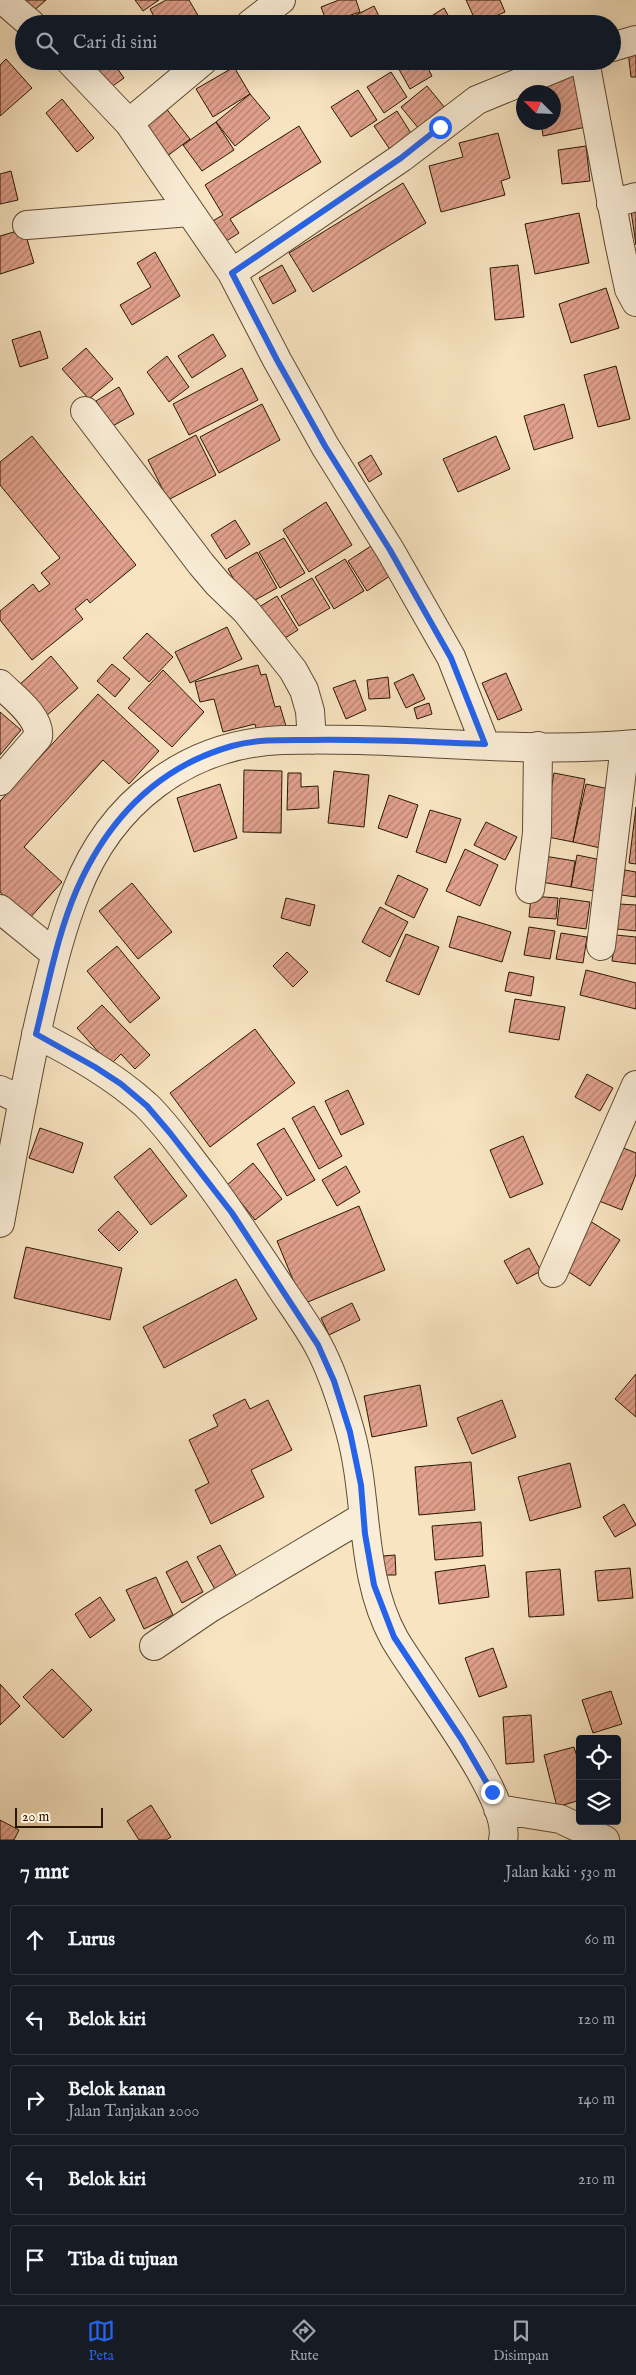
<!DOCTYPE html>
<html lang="id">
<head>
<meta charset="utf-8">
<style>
  body { margin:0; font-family:"IM FELL English",serif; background:#20242c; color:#f1f3f6 }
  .controls { position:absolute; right:15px; bottom:15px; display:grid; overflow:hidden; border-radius:5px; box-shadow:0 5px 20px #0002 }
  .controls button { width:45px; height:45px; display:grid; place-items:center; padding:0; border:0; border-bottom:1px solid #363941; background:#171b24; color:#f1f3f6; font:25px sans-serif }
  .compass { position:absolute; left:516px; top:85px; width:45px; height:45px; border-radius:50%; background:#171b24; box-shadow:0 5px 20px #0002; rotate:294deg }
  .scale { position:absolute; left:15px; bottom:12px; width:88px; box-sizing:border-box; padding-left:5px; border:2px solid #2b1703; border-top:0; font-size:14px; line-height:18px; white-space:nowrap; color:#2b1703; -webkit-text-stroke:4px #faedd7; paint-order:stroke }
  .stop { position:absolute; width:15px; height:15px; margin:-11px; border:4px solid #2563eb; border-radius:50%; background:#fff }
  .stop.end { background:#2563eb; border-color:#fff; box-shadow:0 1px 5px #0008 }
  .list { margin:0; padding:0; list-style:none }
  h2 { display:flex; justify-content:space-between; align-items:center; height:65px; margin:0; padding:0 20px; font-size:21px }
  h2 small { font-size:16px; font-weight:400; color:#9ea1a6 }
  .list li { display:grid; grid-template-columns:32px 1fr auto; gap:15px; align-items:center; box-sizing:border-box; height:70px; margin:0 10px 10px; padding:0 10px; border:1px solid #363941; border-radius:5px }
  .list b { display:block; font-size:19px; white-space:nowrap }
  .list p { margin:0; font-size:16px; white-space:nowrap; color:#9ea1a6 }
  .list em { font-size:16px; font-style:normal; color:#9ea1a6 }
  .icon { flex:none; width:28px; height:28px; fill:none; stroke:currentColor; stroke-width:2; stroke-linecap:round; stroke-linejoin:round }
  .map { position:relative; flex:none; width:636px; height:1840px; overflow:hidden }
  .search { position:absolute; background:#171b24; box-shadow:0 5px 20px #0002; left:15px; right:15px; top:15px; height:55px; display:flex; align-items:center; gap:12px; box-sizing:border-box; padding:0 18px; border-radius:28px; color:#9ea1a6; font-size:19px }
  .sheet { height:465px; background:#171b24 }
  nav { display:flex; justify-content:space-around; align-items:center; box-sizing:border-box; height:70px; border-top:1px solid #363941; background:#171b24; font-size:14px; color:#9ea1a6 }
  nav a { display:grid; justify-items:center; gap:2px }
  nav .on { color:#2563eb }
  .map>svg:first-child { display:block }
</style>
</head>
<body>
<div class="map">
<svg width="636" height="1840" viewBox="0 0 636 1840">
  <defs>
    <pattern id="building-hatch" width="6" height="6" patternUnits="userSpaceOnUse" patternTransform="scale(1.25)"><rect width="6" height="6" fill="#e1a18d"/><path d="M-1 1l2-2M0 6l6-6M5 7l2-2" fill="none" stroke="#b78271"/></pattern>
  </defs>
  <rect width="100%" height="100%" fill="#f8e4c1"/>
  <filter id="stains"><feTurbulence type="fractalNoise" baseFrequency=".004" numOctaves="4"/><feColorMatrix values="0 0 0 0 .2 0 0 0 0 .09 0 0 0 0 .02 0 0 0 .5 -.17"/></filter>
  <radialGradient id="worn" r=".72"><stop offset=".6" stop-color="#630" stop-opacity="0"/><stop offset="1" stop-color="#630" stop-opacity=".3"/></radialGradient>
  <path fill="url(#building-hatch)" stroke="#2b1703" d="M21 0H46L31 13Z
    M135 0H159L143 11Z
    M166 0H189L203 24H158L150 9Z
    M339 0H356L360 12 327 23 321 7Z
    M466 0H500L505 12 477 24Z
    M374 6 383 24H341L340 23Z
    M444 8 453 24H419Z
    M636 50V77H631L628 51Z
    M6 59 32 88 0 116V65Z
    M95 61H112L124 78 104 92 87 67Z
    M401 61H424L432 76 410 89 396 64Z
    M234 67 250 94 213 117 196 89Z
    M391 72 407 97 384 113 367 87Z
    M575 74 586 127 543 136 541 122H554V92H535L533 83Z
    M427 86 450 114 424 135 401 107Z
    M358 90 377 120 351 137 331 107Z
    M250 94 270 118 235 146 216 122Z
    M62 99 94 138 77 152 46 113Z
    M165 107 190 139 166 157 142 124Z
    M397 111 414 138 393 154 374 126Z
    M216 122 234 150 202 171 183 145Z
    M299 126 321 162 230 219 239 233 217 247 204 226 223 215 205 185Z
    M498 133 510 178 501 181 505 195 441 212 429 166 463 157 459 143Z
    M586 146 590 181 562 184 558 150Z
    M11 171 18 200 0 204V174Z
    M403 183 426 223 313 292 289 253Z
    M636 210V245L631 211Z
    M579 213 589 263 535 274 525 224Z
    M24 229 34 263 0 274V236Z
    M155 252 180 296 132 325 120 305 151 287 137 263Z
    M282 265 296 291 273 304 259 278Z
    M518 265 524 317 495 320 490 268Z
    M606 288 619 328 571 343 559 304Z
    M40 331 48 358 20 367 12 340Z
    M213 334 226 356 192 378 178 356Z
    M86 348 113 379 89 399 62 369Z
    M167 356 189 387 169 402 147 372Z
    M616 366 630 419 598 427 584 375Z
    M242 368 258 400 189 435 173 404Z
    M119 387 134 414 111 427 96 401Z
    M262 404 280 440 219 473 200 437Z
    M564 404 573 438 534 450 524 416Z
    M196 435 216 475 168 500 148 460Z
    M32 436 136 565 90 603 87 599 75 609 83 619 32 660 0 620V611L33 584 39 592 50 584 41 573 60 558 0 485V462Z
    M496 436 510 469 458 492 443 459Z
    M371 455 382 474 369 482 358 463Z
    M326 502 352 545 309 572 283 530Z
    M235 520 250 544 226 559 211 535Z
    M284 538 305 573 280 588 259 552Z
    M371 546 390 576 367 591 348 561Z
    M257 552 277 588 248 604 228 569Z
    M345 559 364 591 334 609 315 577Z
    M312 578 330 608 299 626 281 596Z
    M277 596 298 630 277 643 256 609Z
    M227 627 242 659 190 683 175 652Z
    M147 633 173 657 149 682 123 658Z
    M51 656 78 688 45 717 18 686Z
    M112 664 130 679 115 697 97 681Z
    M258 665 261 675 266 674 275 707 280 706 288 733 259 741 255 724 223 732 214 699 200 702 195 682Z
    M163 670 204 712 172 747 128 708Z
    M506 673 522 710 498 720 482 683Z
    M413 674 425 699 406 708 394 683Z
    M388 677 390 698 369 699 367 680Z
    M355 680 366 710 346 719 333 688Z
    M98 694 159 751 129 784 103 760 24 847 62 882 29 919 0 892V801Z
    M429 703 432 714 417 719 414 708Z
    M0 712 21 730 0 755Z
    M244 770 282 771 281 833 243 832Z
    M334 771 369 775 364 827 328 823Z
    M288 773H301V787L318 786 319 808 287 810Z
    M554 773 585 779 573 842 543 836Z
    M220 784 237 838 194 852 177 798Z
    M586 784 618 791 605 849 573 842Z
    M389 795 418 805 407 838 378 828Z
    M636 807V864L629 863Z
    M430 810 461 819 446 863 416 852Z
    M486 822 517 837 505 860 474 845Z
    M465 849 498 865 480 906 446 891Z
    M538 855 575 861 571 887 535 881Z
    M577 855 606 861 600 892 571 887Z
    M625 870 636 872V897L621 895Z
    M398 875 428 889 414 918 385 904Z
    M132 883 172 932 138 959 99 911Z
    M531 896 558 898 556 919 529 917Z
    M286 898 315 905 310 926 281 918Z
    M560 898 590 902 586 929 557 925Z
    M619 904 636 905V931L617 929Z
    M380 907 408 922 390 957 362 942Z
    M458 916 511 932 502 962 449 947Z
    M529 927 555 931 550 959 524 955Z
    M561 933 587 937 583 963 556 959Z
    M406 934 439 947 419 995 386 981Z
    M616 935 636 937V964L612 961Z
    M117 946 160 998 130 1023 87 971Z
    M287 952 308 972 293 987 273 966Z
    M586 970 636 983V1009L580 995Z
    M509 972 534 977 531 996 505 991Z
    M515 999 565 1007 559 1040 509 1032Z
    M102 1005 150 1055 135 1069 121 1054 110 1065 77 1028Z
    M255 1029 295 1083 210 1147 170 1093Z
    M587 1074 613 1088 600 1111 575 1097Z
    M348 1090 364 1124 341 1135 325 1101Z
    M314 1106 342 1156 319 1169 292 1118Z
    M40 1128 83 1143 73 1173 29 1158Z
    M284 1128 315 1180 287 1196 257 1144Z
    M523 1136 543 1184 510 1198 490 1150Z
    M621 1147 636 1153V1174L622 1210 599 1201Z
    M150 1148 187 1196 151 1225 114 1177Z
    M253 1163 282 1199 255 1220 227 1185Z
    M346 1166 360 1192 337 1206 322 1180Z
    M359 1206 385 1270 303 1304 277 1241Z
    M118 1211 138 1232 119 1251 98 1230Z
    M590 1221 620 1240 590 1286 561 1267Z
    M26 1247 122 1268 110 1320 14 1298Z
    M529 1248 541 1271 517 1284 504 1261Z
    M236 1279 257 1319 164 1368 143 1327Z
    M352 1303 360 1320 329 1335 321 1318Z
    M636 1374V1417L615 1399Z
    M420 1385 427 1426 372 1437 364 1396Z
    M245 1399 250 1409 268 1400 292 1450 251 1470 264 1497 211 1524 195 1490 209 1483 189 1440 218 1426 213 1415Z
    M502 1400 516 1437 472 1454 457 1418Z
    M471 1462 475 1510 419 1515 415 1467Z
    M570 1463 581 1507 530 1521 518 1477Z
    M624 1504 636 1525 615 1537 603 1517Z
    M481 1522 483 1556 435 1560 432 1526Z
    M220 1545 239 1581 217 1593 197 1557Z
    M395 1555 396 1575H384L383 1556Z
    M187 1561 203 1592 182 1603 166 1572Z
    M485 1565 489 1597 439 1604 435 1572Z
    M630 1568 633 1598 598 1601 595 1571Z
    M560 1569 564 1615 529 1617 526 1572Z
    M156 1577 173 1615 144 1629 126 1590Z
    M100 1597 115 1620 90 1638 75 1614Z
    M493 1648 507 1687 479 1697 465 1658Z
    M52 1669 92 1710 63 1738 23 1697Z
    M0 1684 20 1706 0 1725Z
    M611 1691 622 1724 593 1733 582 1700Z
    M531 1715 534 1762 506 1764 503 1717Z
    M574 1747 580 1767V1800L557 1807 544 1755Z
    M151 1805 171 1837 166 1840H139L127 1821Z
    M0 1820 19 1830 14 1840H0Z"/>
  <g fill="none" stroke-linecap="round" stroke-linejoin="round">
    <g stroke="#5e4a32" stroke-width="30">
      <path id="minor" d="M3 0 31 24
        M250 24 281 0
        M612 47 636 40
        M70 61 129 123 232 273 277 360 325 446 390 550 451 657 485 744
        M585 61 619 242 629 289 636 302
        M129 123 203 61
        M611 204 636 197
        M27 225 190 212
        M232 273 401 158 477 100 572 61
        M85 411 201 564 218 584 246 611 293 670 304 690 310 711 312 740
        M0 684C13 697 41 717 38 737L0 781
        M530 889 537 833 538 746
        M0 909 55 954
        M601 946 625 745
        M36 1034C75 1054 114 1076 146 1105 168 1126 185 1152 204 1176 231 1212 256 1250 281 1288 293 1306 307 1325 318 1345 332 1371 342 1402 350 1431 369 1499 359 1574 394 1638 417 1679 513 1798 503 1840
        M0 1090 23 1101
        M0 1223C13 1153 25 1083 41 1013 51 972 60 932 76 892 110 803 186 744 282 740 400 736 518 755 636 744
        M553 1273 636 1085
        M154 1646 210 1608 363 1517
        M498 1809 560 1819 605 1840"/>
    </g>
    <use href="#minor" stroke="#faedd7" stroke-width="28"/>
  </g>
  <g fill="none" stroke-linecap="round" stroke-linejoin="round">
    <path stroke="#2563eb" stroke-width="6" d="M440 127 401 158 232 273 277 360 325 446 390 550 451 658 485 744C427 742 369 739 311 740 286 740 257 739 232 746 158 767 108 819 77 889 57 935 48 986 36 1034L95 1067 121 1084 147 1106 170 1133 232 1213 318 1345 334 1381 350 1432 361 1485 365 1534 374 1585 394 1637 462 1740 492 1792"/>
  </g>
  <rect width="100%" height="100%" filter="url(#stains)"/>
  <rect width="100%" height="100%" fill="url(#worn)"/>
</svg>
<div class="controls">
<button><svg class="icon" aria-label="locate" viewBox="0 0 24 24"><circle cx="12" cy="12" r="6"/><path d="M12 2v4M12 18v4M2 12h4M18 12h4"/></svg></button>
<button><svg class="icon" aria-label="layers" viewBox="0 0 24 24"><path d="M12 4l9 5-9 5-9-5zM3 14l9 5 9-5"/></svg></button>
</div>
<svg class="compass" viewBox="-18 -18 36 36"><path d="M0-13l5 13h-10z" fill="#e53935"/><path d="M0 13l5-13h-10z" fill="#9ea1a6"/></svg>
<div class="scale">20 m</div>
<div class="stop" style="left:440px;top:127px"></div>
<div class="stop end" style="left:492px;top:1792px"></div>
<div class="search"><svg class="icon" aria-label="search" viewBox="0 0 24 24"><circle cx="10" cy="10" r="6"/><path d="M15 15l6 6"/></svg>Cari di sini</div>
</div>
<section class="sheet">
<h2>7 mnt<small>Jalan kaki · 530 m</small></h2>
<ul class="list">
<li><svg class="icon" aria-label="ahead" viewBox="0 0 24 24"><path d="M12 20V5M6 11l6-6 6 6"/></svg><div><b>Lurus</b></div><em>60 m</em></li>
<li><svg class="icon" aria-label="left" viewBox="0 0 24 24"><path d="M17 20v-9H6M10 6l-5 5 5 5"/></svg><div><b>Belok kiri</b></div><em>120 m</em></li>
<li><svg class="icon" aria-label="right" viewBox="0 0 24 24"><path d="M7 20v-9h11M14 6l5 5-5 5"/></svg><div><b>Belok kanan</b><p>Jalan Tanjakan 2000</p></div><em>140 m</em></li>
<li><svg class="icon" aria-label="left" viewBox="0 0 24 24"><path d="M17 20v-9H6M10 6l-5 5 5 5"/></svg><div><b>Belok kiri</b></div><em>210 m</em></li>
<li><svg class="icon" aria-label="arrive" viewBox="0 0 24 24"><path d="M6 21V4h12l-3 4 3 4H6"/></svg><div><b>Tiba di tujuan</b></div></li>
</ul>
</section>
<nav>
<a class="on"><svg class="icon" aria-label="map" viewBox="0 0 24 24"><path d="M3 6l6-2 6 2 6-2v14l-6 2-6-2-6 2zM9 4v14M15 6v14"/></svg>Peta</a>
<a><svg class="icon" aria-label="directions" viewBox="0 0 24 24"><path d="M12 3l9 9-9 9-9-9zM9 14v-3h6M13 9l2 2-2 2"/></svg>Rute</a>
<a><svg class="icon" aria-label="saved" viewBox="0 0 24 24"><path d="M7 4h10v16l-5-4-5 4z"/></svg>Disimpan</a>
</nav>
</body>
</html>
